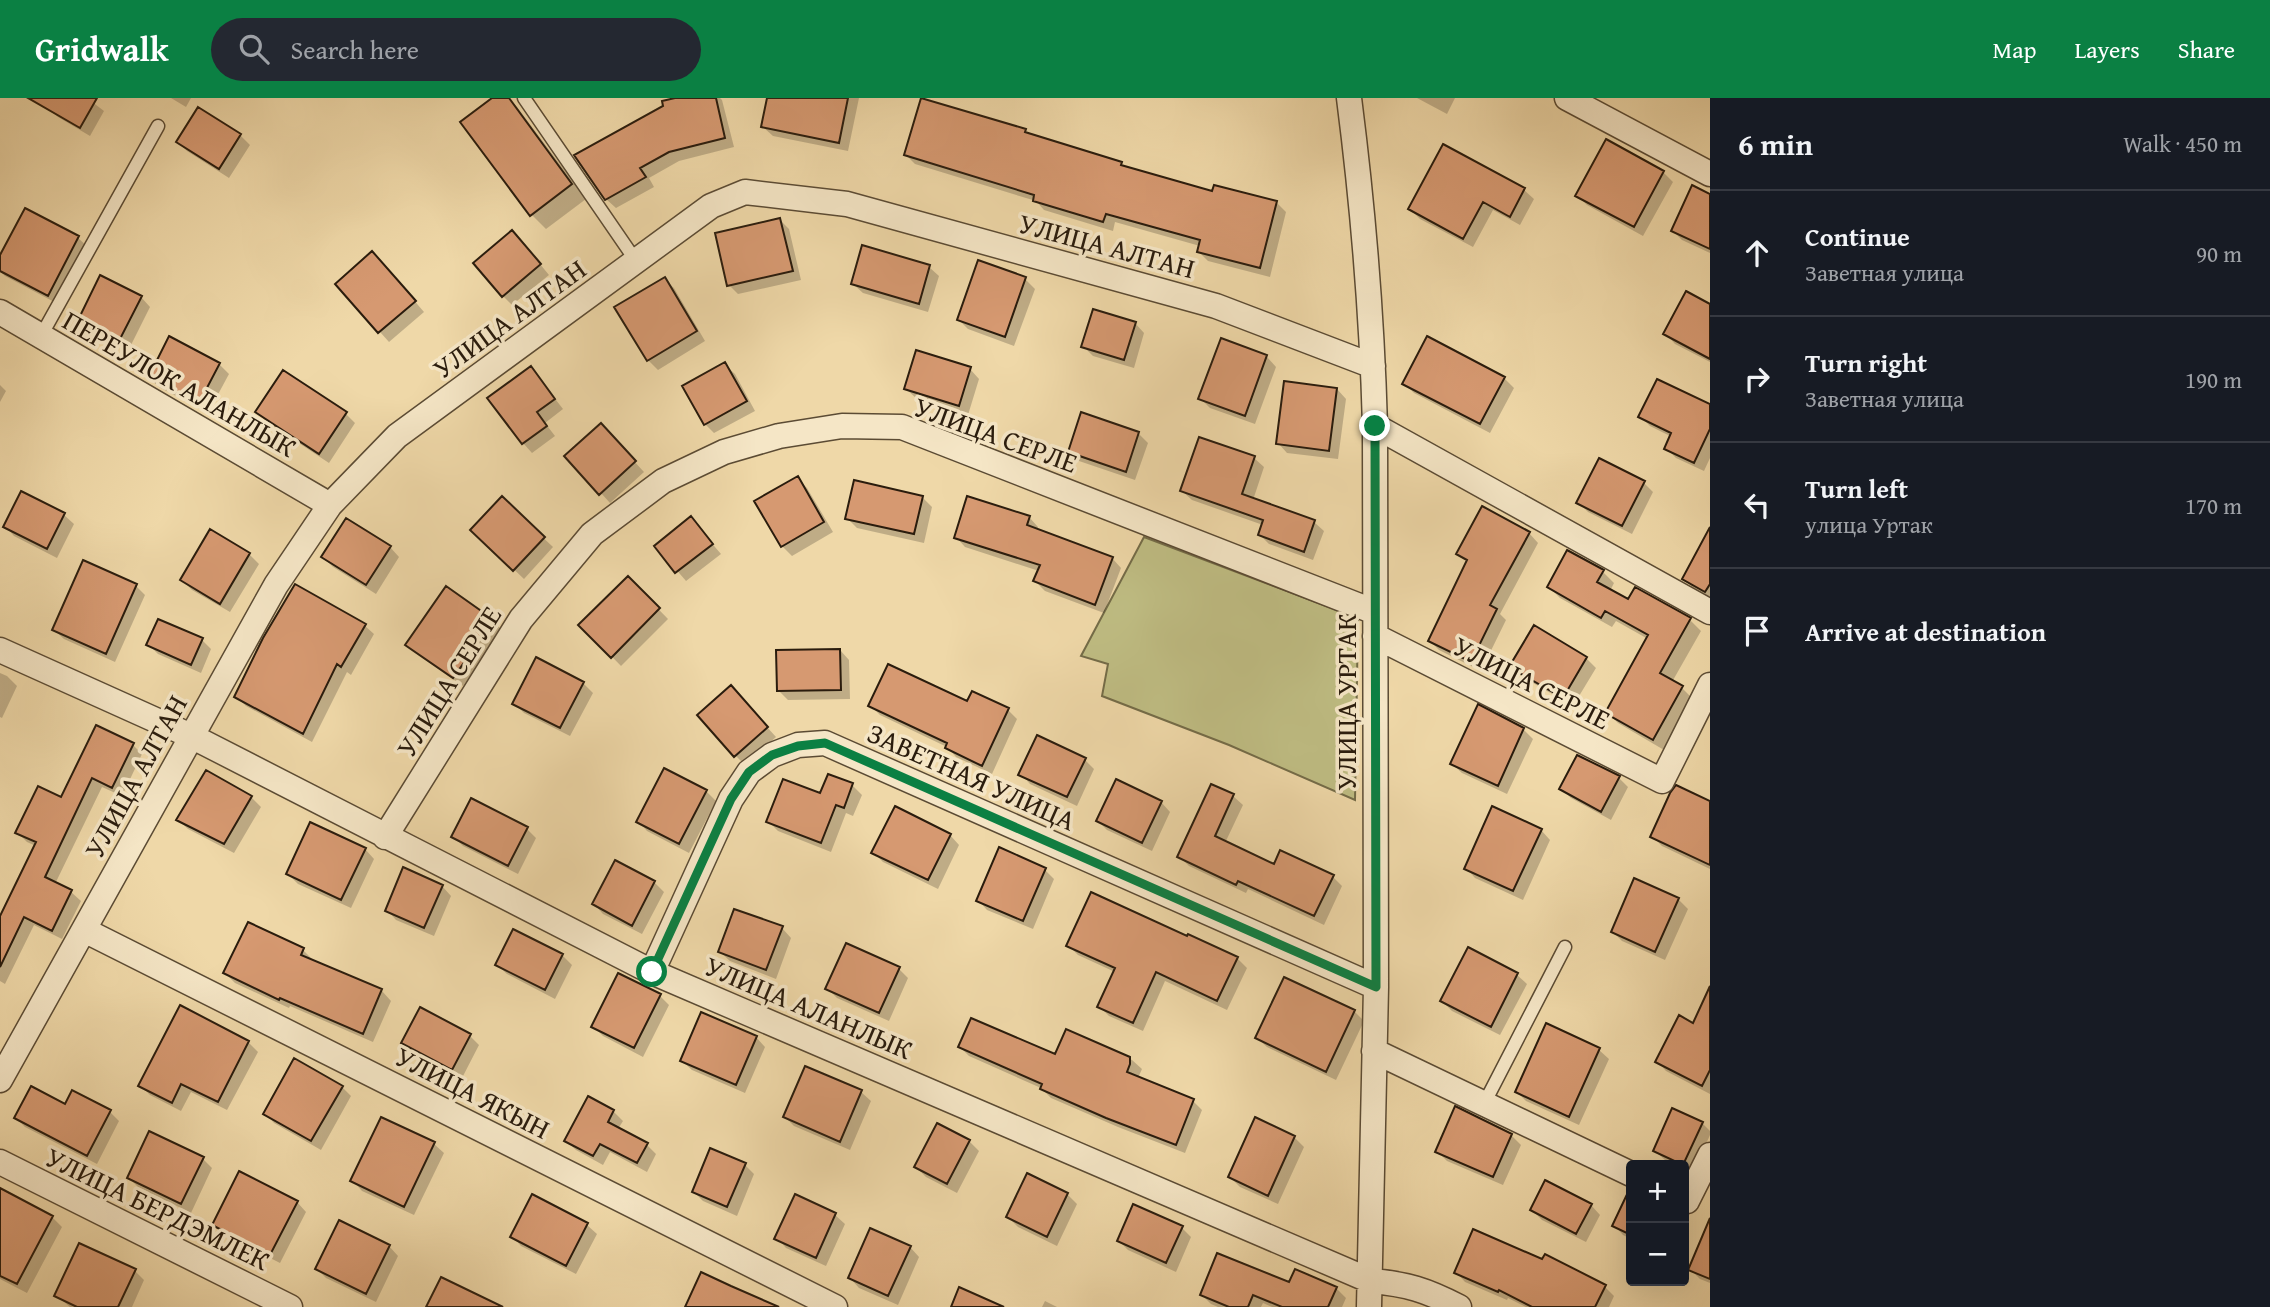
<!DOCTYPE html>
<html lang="en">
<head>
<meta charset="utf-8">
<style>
  body { margin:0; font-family:"Gentium Book Plus",serif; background:#242831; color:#f1f3f6 }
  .controls { position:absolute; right:21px; bottom:21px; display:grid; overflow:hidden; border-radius:7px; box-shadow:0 7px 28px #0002 }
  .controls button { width:63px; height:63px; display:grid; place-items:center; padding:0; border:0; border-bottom:2px solid #363941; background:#171b24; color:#f1f3f6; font:35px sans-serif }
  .stop { position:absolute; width:21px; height:21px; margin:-16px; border:5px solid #0b8043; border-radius:50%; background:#fff }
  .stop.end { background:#0b8043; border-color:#fff; box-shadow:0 2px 7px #0008 }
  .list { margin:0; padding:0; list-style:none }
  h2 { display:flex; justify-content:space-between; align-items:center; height:91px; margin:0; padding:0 28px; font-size:30px }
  h2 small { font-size:23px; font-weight:400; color:#9ea1a6 }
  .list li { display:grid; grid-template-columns:46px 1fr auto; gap:21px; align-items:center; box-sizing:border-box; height:126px; padding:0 28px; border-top:2px solid #363941 }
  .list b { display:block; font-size:26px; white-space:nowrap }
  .list p { margin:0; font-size:23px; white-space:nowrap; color:#9ea1a6 }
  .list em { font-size:23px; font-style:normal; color:#9ea1a6 }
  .icon { flex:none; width:38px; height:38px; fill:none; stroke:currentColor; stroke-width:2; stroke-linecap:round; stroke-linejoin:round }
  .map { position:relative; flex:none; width:1710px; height:1209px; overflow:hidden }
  header { display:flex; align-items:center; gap:42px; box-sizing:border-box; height:98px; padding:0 35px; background:#0b8043; color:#fff }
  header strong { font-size:33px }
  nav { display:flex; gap:38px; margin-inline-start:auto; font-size:24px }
  .search { width:490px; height:63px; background:#242831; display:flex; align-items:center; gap:18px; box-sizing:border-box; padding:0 24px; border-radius:38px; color:#9ea1a6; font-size:26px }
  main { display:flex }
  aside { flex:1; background:#171b24 }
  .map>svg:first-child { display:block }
</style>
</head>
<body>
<header>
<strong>Gridwalk</strong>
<div class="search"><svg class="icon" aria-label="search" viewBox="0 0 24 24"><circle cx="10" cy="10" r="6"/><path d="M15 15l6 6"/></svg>Search here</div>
<nav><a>Map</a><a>Layers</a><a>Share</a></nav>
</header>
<main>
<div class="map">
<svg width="1710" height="1209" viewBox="0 0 1710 1209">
  <rect width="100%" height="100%" fill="#efd8a8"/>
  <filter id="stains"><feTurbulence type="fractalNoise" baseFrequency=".00286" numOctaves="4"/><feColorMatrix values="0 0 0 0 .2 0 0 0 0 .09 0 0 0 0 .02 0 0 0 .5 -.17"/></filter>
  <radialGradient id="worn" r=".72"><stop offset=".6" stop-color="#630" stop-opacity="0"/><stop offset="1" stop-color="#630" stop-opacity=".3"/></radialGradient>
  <path fill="#bfbd83" stroke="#746c48" stroke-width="2" d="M1144 439 1358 520 1355 702 1229 647 1102 598 1108 566 1081 558Z"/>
  <path fill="#0003" d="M54 0H87L104 13 90 38 58 19 48 10Z
    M171 0H191L186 9Z
    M495 0H508L517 9 586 101 546 131 531 116Z
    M683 0H720L722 2 734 49 679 63 649 80 654 89 616 110 606 101Z
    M769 0H859L848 53 773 38 763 29Z
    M1417 0H1455L1447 16Z
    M1025 33 1029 37 1121 66 1126 70 1213 96 1276 104 1286 114 1270 179 1208 163 1199 154 1200 148 1115 124 1113 133 1044 112 1036 103 915 66 906 57Z
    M240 37 250 47 229 80 187 53 178 44Z
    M1663 74 1673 84 1643 138 1587 107 1577 97Z
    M1524 92 1534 101 1520 127 1493 112 1473 149 1420 121 1410 111Z
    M1710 98V155L1682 142 1673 133Z
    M26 112 78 140 88 149 58 206 5 178 0 173V161Z
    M780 122 789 131 801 182 738 196 729 187Z
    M522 144 549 177 512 207 503 198Z
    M382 165 424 214 389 244 337 186Z
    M929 169 939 178 928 214 863 195 853 186Z
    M664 181 674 190 705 243 658 272 648 262Z
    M1025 181 1035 191 1014 248 968 231 959 222Z
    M141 199 150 209 130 249 90 229 81 219Z
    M1710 208V264L1675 246 1666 236Z
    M1135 225 1144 235 1134 270 1093 258 1083 248Z
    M170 241 219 266 229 276 208 315 159 289 150 279Z
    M1222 243 1267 259 1276 269 1255 326 1210 310 1200 300Z
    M725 267 735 276 755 313 714 335 705 326Z
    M531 270 563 311 545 325 555 338 532 355 523 345Z
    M970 271 979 281 968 317 916 300 906 291Z
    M1504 280 1514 290 1490 335 1414 295 1404 285Z
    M0 287 6 293 0 304Z
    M1337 291 1346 301 1338 361 1287 355 1278 345Z
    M1710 308V360L1704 373 1676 360 1666 350 1672 339 1650 328 1641 319Z
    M257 314 346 316 355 325 329 365 267 324Z
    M1138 335 1148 345 1135 382 1079 363 1070 354Z
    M610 337 644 374 610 405 601 395Z
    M1254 360 1264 369 1253 402 1314 424 1324 433 1313 462 1269 446 1260 437 1263 427 1192 402 1182 393Z
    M797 380 807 390 833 434 792 458 782 448Z
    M1644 385 1653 394 1632 436 1588 414 1579 405Z
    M22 395 64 417 74 426 57 460 14 438 5 428Z
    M922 399 932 409 924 445 857 430 847 420Z
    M502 401 553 449 524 481 473 432Z
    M1029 419 1038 429 1037 432 1112 460 1121 470 1104 515 1045 493 1035 483 1039 473 965 449 956 439Z
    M691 421 721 456 686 483 656 448Z
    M1710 432V500L1693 490 1684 481Z
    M1529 435 1538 445 1500 516 1506 522 1481 573 1439 552 1430 543 1468 465 1458 456Z
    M390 449 399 459 376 496 333 469 323 459Z
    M249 456 259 466 230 514 192 492 182 482Z
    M1603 474 1614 485 1610 493 1629 503 1690 522 1701 533 1672 584 1682 590 1693 601 1664 652 1618 625 1607 614 1648 541 1616 523 1612 529 1560 500 1549 489Z
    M628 480 668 521 621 568 581 527Z
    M136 488 145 497 115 564 64 541 54 532Z
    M493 523 502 532 463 588 417 556 408 547Z
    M364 527 374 536 351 577 347 574 312 644 246 608 237 599Z
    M1534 529 1586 560 1596 570 1573 608 1521 578 1511 568Z
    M202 542 211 551 201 575 158 556 148 546Z
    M840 552 849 562 850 601 788 602 778 592Z
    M0 575 7 578 17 588 2 620 0 619Z
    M583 585 593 595 570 638 524 615 514 605Z
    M740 599 776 639 745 667 735 657Z
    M968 605 1008 612 1017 621 992 676 956 659 947 649 880 617 871 608Z
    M1523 631 1533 641 1507 696 1462 675 1452 666Z
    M133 647 142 656 122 698 102 689 55 786 71 794 81 803 62 841 34 827 5 886 0 883V822L36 748 27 744 17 734Z
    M1085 662 1094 671 1077 708 1030 686 1021 676Z
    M1619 680 1628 689 1611 722 1571 700 1561 691Z
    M852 687 862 697 853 718 846 715 831 754 778 733 768 723Z
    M1212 688 1233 698 1243 707 1225 745 1275 768 1333 779 1342 788 1324 827 1248 791 1246 795 1189 768 1179 758Z
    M706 693 716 703 689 755 647 733 638 723Z
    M251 699 261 709 234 755 188 731 178 722Z
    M1161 704 1170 714 1152 753 1107 732 1098 723Z
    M1710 705V771L1662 748 1652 738Z
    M527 731 536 740 518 776 463 748 453 738Z
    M1541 732 1550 742 1523 802 1475 780 1466 770Z
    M950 737 959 747 938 791 883 764 874 755Z
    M365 751 374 761 351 810 298 786 288 776Z
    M1045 772 1054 781 1033 831 987 812 978 802Z
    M654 784 664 794 642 836 603 816 594 806Z
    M442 788 451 798 434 838 396 822 387 812Z
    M1678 801 1688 811 1665 862 1622 843 1613 834Z
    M782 830 791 840 776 881 730 863 720 854Z
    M514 833 562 857 572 867 555 901 507 876 497 867Z
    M1069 848 1237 860 1247 870 1227 912 1165 883 1143 933 1109 918 1099 908 1115 874 1078 857Z
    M303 852 312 861 311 863 382 893 391 903 373 944 290 908 289 910 235 885 225 875Z
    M1468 852 1517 877 1527 886 1500 937 1452 913 1442 903Z
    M899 871 908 880 889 923 837 900 827 890Z
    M660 898 669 907 643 959 603 938 593 928Z
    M1354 913 1364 923 1336 982 1267 949 1257 940Z
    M1547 928 1599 952 1609 961 1579 1027 1526 1003 1517 994Z
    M1067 933 1132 962 1142 971 1138 980 1193 1003 1202 1012 1185 1055 1118 1029 1051 1000 1041 990 969 958 960 949 1056 959Z
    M1710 936V996L1666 973 1657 963Z
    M470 938 479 947 462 980 413 954 403 945Z
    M756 939 765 949 745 995 692 972 682 963Z
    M248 944 258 954 227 1012 191 994 181 1013 150 997 140 987Z
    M806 970 861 994 871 1003 850 1052 794 1028 785 1019Z
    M342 989 351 998 321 1052 274 1025 265 1015Z
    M66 1008 110 1014 119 1023 97 1066 25 1029 16 1020Z
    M613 1013 623 1023 618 1031 646 1046 656 1056 647 1074 610 1054 603 1067 576 1052 566 1043Z
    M382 1021 434 1046 444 1055 414 1117 362 1093 353 1083Z
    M1702 1025 1710 1033V1037L1693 1075 1684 1071V1067H1676L1665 1062 1655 1053Z
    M1511 1037 1521 1047 1503 1087 1447 1063 1437 1053Z
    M1294 1039 1304 1049 1278 1106 1240 1089 1230 1079Z
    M969 1043 979 1053 957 1095 926 1079 916 1069Z
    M203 1061 212 1070 191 1115 138 1089 129 1080Z
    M745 1067 754 1076 737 1118 703 1103 694 1094Z
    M1028 1077 1067 1096 1077 1106 1057 1148 1018 1129 1008 1119Z
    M796 1098 835 1117 845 1126 826 1168 786 1150 777 1140Z
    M1628 1098 1631 1099V1141L1623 1137 1614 1127Z
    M0 1100 52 1119 62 1129 27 1195 0 1181Z
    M297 1104 306 1114 280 1165 223 1136 214 1127Z
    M1591 1107 1600 1117 1586 1144 1542 1122 1532 1112Z
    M1710 1123V1185L1700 1181 1690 1171Z
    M587 1127 597 1136 576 1176 521 1148 512 1138Z
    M1182 1130 1191 1139 1176 1174 1128 1152 1119 1143Z
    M389 1148 398 1158 376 1204 326 1180 317 1171Z
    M910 1149 919 1159 898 1207 859 1190 850 1180Z
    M135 1173 144 1182 132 1209H70L56 1197Z
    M1456 1174 1605 1189 1614 1198 1609 1209H1526L1508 1200 1507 1202 1465 1184Z
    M1336 1190 1346 1200 1342 1209H1272L1263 1205 1261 1209H1218L1211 1206 1202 1197Z
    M1045 1203 1057 1209H1042Z"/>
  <path fill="#d69971" stroke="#2a1c0d" stroke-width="2" d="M28 0H97L80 30Z
    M492 0H509L572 86 530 118 460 24Z
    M675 0H716L725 40 669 54 640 70 646 79 605 102 574 57 663 8 662 3Z
    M767 0H848L839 45 761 29Z
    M921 0 1026 31 1025 34 1122 64 1121 67 1212 93 1214 87 1277 103 1260 170 1197 154 1200 142 1106 116 1103 124 1033 103 1034 97 904 57Z
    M198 9 241 36 219 71 176 44Z
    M1606 41 1664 73 1634 129 1575 98Z
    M1443 46 1525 90 1510 119 1483 104 1463 141 1408 111Z
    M1692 87 1710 96V151L1671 133Z
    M25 110 79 138 48 198 0 173V157Z
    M780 120 793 173 727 188 715 135Z
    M512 132 541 166 502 199 473 165Z
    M862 147 930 167 919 206 851 186Z
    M372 153 416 203 378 235 335 186Z
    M978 162 1026 179 1005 239 957 222Z
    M100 177 142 198 120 241 79 220Z
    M665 179 697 233 647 263 614 209Z
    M1686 193 1710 206V261L1663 236Z
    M1093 211 1136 224 1124 262 1081 249Z
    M169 238 220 265 198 307 148 280Z
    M1427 238 1505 279 1480 326 1402 286Z
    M1221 240 1267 257 1245 318 1198 301Z
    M916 252 971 269 959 308 904 291Z
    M725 264 747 303 704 327 682 288Z
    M531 268 555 301 537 314 547 328 522 346 487 300Z
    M283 272 347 314 319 356 255 314Z
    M1657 281 1710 306V331L1694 365 1664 351 1671 335 1638 319Z
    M1284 283 1337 290 1329 353 1276 346Z
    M1081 314 1139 334 1126 374 1068 354Z
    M601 325 636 363 599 397 564 358Z
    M1199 339 1255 358 1242 396 1315 422 1304 454 1258 437 1263 422 1180 393Z
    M1599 360 1645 383 1622 428 1576 405Z
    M798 378 824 424 781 449 754 403Z
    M854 382 923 398 914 436 845 421Z
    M21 393 65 415 47 451 3 429Z
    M502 398 545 439 513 473 470 432Z
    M967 398 1030 418 1027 427 1113 459 1095 507 1033 483 1040 467 954 440Z
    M1482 408 1530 434 1490 507 1497 511 1471 564 1428 543 1467 462 1456 456Z
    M691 418 713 446 675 475 654 448Z
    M346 420 391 448 366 487 321 459Z
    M1710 429V486L1705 494 1682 481Z
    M210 431 250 455 220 506 180 482Z
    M1567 452 1604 472 1597 484 1628 501 1635 489 1691 520 1660 575 1683 588 1653 642 1605 615 1648 537 1605 513 1601 520 1547 489Z
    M83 462 137 486 106 556 52 532Z
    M628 478 660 510 611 560 578 527Z
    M295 486 366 526 341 569 337 566 303 636 234 599 263 540Z
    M446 488 494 522 453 580 405 547Z
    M158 521 203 540 191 567 146 547Z
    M1534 527 1587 559 1563 600 1509 569Z
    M840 551 841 592 777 593 776 552Z
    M536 559 584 584 560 630 512 606Z
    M888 566 967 603 972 593 1009 610 982 668 945 650 947 645 868 608Z
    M731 587 768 629 734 659 697 617Z
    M1478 606 1524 630 1498 688 1450 666Z
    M96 627 134 645 112 690 92 680 45 779 72 792 52 833 24 819 0 869V818L36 744 15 735 38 688 61 699Z
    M1037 637 1086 660 1067 699 1018 677Z
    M1577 657 1620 678 1601 714 1559 691Z
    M664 670 707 692 679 746 636 724Z
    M206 672 252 698 224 746 176 722Z
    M828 676 853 685 844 710 836 707 821 745 766 724 783 681 820 695Z
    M1116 681 1162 703 1142 745 1096 723Z
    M1211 686 1234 696 1215 738 1274 766 1280 752 1334 777 1314 818 1238 783 1236 787 1177 759Z
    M1676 687 1710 703V767L1650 739 1670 695Z
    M471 700 528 729 508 768 451 739Z
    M895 708 951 736 928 782 871 755Z
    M1492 708 1542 731 1513 793 1464 771Z
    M310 724 366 750 341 802 286 776Z
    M999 749 1046 770 1023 823 976 803Z
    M615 762 655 783 632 828 592 806Z
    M403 769 443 787 424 830 385 813Z
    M1634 780 1679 800 1655 854 1611 834Z
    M1091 794 1187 838 1188 836 1238 859 1217 903 1156 874 1133 925 1097 909 1115 870 1066 848Z
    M734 811 783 828 766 872 718 854Z
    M248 824 304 850 301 857 382 891 363 936 280 900 279 902 223 875Z
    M513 831 563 856 545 892 495 867Z
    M846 845 900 869 879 915 825 891Z
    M1468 849 1518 875 1491 929 1440 903Z
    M618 875 661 896 634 950 591 929Z
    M1284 879 1355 912 1326 974 1255 940Z
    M1710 888V972L1702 988 1655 964 1679 917 1693 925Z
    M180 907 249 943 218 1004 181 986 172 1005 138 988Z
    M420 909 471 936 452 972 401 945Z
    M701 914 757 938 736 987 680 963Z
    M971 920 1055 956 1066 931 1130 959V966L1127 974 1194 1001 1176 1047 1106 1020 1040 991 1042 986 958 949Z
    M1546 925 1600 950 1569 1019 1515 994Z
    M294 960 343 988 311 1043 263 1016Z
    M805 968 862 992 840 1044 783 1019Z
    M31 988 65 1006 72 992 111 1012 87 1058 14 1020Z
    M588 998 614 1012 608 1024 648 1045 637 1065 600 1046 593 1058 564 1043Z
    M1455 1008 1512 1036 1493 1079 1435 1054Z
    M1672 1010 1703 1024 1683 1067 1653 1053Z
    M381 1019 435 1044 404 1109 350 1083Z
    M1255 1019 1295 1038 1268 1098 1228 1079Z
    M937 1025 970 1042 947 1086 914 1069Z
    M149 1033 204 1059 181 1106 127 1080Z
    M710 1050 746 1065 727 1109 692 1094Z
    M239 1073 298 1103 270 1157 212 1127Z
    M1027 1075 1068 1095 1047 1139 1006 1119Z
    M1545 1082 1592 1106 1576 1136 1530 1112Z
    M0 1090 53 1118 17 1186 0 1178Z
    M1630 1090 1631 1091V1137L1612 1128Z
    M532 1096 588 1125 566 1168 510 1139Z
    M795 1096 836 1115 816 1160 774 1141Z
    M1133 1106 1183 1128 1166 1165 1117 1143Z
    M1710 1120V1181L1688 1172Z
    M339 1122 390 1147 366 1196 315 1171Z
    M870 1130 911 1148 888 1198 848 1180Z
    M1473 1131 1542 1161 1545 1156 1606 1187 1595 1209H1532L1499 1192 1498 1194 1454 1175Z
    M79 1145 136 1171 118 1209H77L54 1198Z
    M1217 1155 1289 1184 1295 1171 1337 1189 1328 1209H1282L1253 1197 1248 1209H1229L1200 1197Z
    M701 1174 731 1188 779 1209H685Z
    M441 1179 503 1209H426Z
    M959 1189 1004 1209H951Z"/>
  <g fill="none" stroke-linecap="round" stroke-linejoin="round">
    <g stroke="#5b4b34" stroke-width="15">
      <path id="lane" d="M524 0 636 163
        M41 238 158 28
        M1484 1006 1565 849"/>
    </g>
    <g stroke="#5b4b34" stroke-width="27">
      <path id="street" d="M1349 0C1363 109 1372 219 1375 328L1376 889 1369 1209
        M1567 0 1710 76
        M0 214 330 407
        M1375 328 1710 514
        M1375 538 1662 683 1710 587
        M0 552 191 638 652 874 1371 1183C1407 1186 1426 1192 1459 1209
        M385 739 521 521 592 436 663 383 724 354 779 338 842 328 902 329 1375 514
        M84 832 835 1209
        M652 874 731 701 749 674 772 657 798 647 825 645 1376 889
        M1374 953 1631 1076
        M0 982 276 487 330 407 397 338 711 108 745 94 847 106 1216 208 1373 268
        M0 1064 290 1209
        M1684 1101 1687 1103 1710 1057"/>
    </g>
    <use href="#lane" stroke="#f5e6c6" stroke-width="12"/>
    <use href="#street" stroke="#f5e6c6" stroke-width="24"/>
  </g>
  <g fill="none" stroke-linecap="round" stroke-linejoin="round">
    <path stroke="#0b8043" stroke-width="9" d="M652 874 731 701 749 674 772 657 798 648 825 645 1376 889 1375 328"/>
  </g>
  <g text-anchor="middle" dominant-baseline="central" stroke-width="7" stroke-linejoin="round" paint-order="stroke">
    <g font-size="28" fill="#2a1c0d" stroke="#f5e6c6">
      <text transform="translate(1107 147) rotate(15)">УЛИЦА АЛТАН</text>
      <text transform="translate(509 220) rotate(-36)">УЛИЦА АЛТАН</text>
      <text transform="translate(180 285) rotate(30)">ПЕРЕУЛОК АЛАНЛЫК</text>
      <text transform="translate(996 336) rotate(20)">УЛИЦА СЕРЛЕ</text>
      <text transform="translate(448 583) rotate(-58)">УЛИЦА СЕРЛЕ</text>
      <text transform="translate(1532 584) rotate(27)">УЛИЦА СЕРЛЕ</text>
      <text transform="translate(1345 604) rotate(-90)">УЛИЦА УРТАК</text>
      <text transform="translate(135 678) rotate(-61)">УЛИЦА АЛТАН</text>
      <text transform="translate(972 678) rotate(24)">ЗАВЕТНАЯ УЛИЦА</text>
      <text transform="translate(809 909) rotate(23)">УЛИЦА АЛАНЛЫК</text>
      <text transform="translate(473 994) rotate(27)">УЛИЦА ЯКЫН</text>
      <text transform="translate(158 1110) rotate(26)">УЛИЦА БЕРДЭМЛЕК</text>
    </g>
  </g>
  <rect width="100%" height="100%" filter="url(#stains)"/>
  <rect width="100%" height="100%" fill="url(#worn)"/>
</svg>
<div class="controls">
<button>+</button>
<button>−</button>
</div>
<div class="stop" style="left:652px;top:874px"></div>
<div class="stop end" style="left:1375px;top:328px"></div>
</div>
<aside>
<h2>6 min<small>Walk · 450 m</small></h2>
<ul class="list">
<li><svg class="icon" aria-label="ahead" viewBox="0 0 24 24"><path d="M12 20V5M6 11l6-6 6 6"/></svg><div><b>Continue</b><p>Заветная улица</p></div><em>90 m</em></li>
<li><svg class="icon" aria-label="right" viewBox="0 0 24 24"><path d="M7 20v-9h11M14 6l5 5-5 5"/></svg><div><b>Turn right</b><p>Заветная улица</p></div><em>190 m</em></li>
<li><svg class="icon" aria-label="left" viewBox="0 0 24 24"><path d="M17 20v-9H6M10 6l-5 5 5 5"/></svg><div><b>Turn left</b><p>улица Уртак</p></div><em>170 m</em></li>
<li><svg class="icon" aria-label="arrive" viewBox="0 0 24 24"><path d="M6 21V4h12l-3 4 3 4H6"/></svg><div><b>Arrive at destination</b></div></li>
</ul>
</aside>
</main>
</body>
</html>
